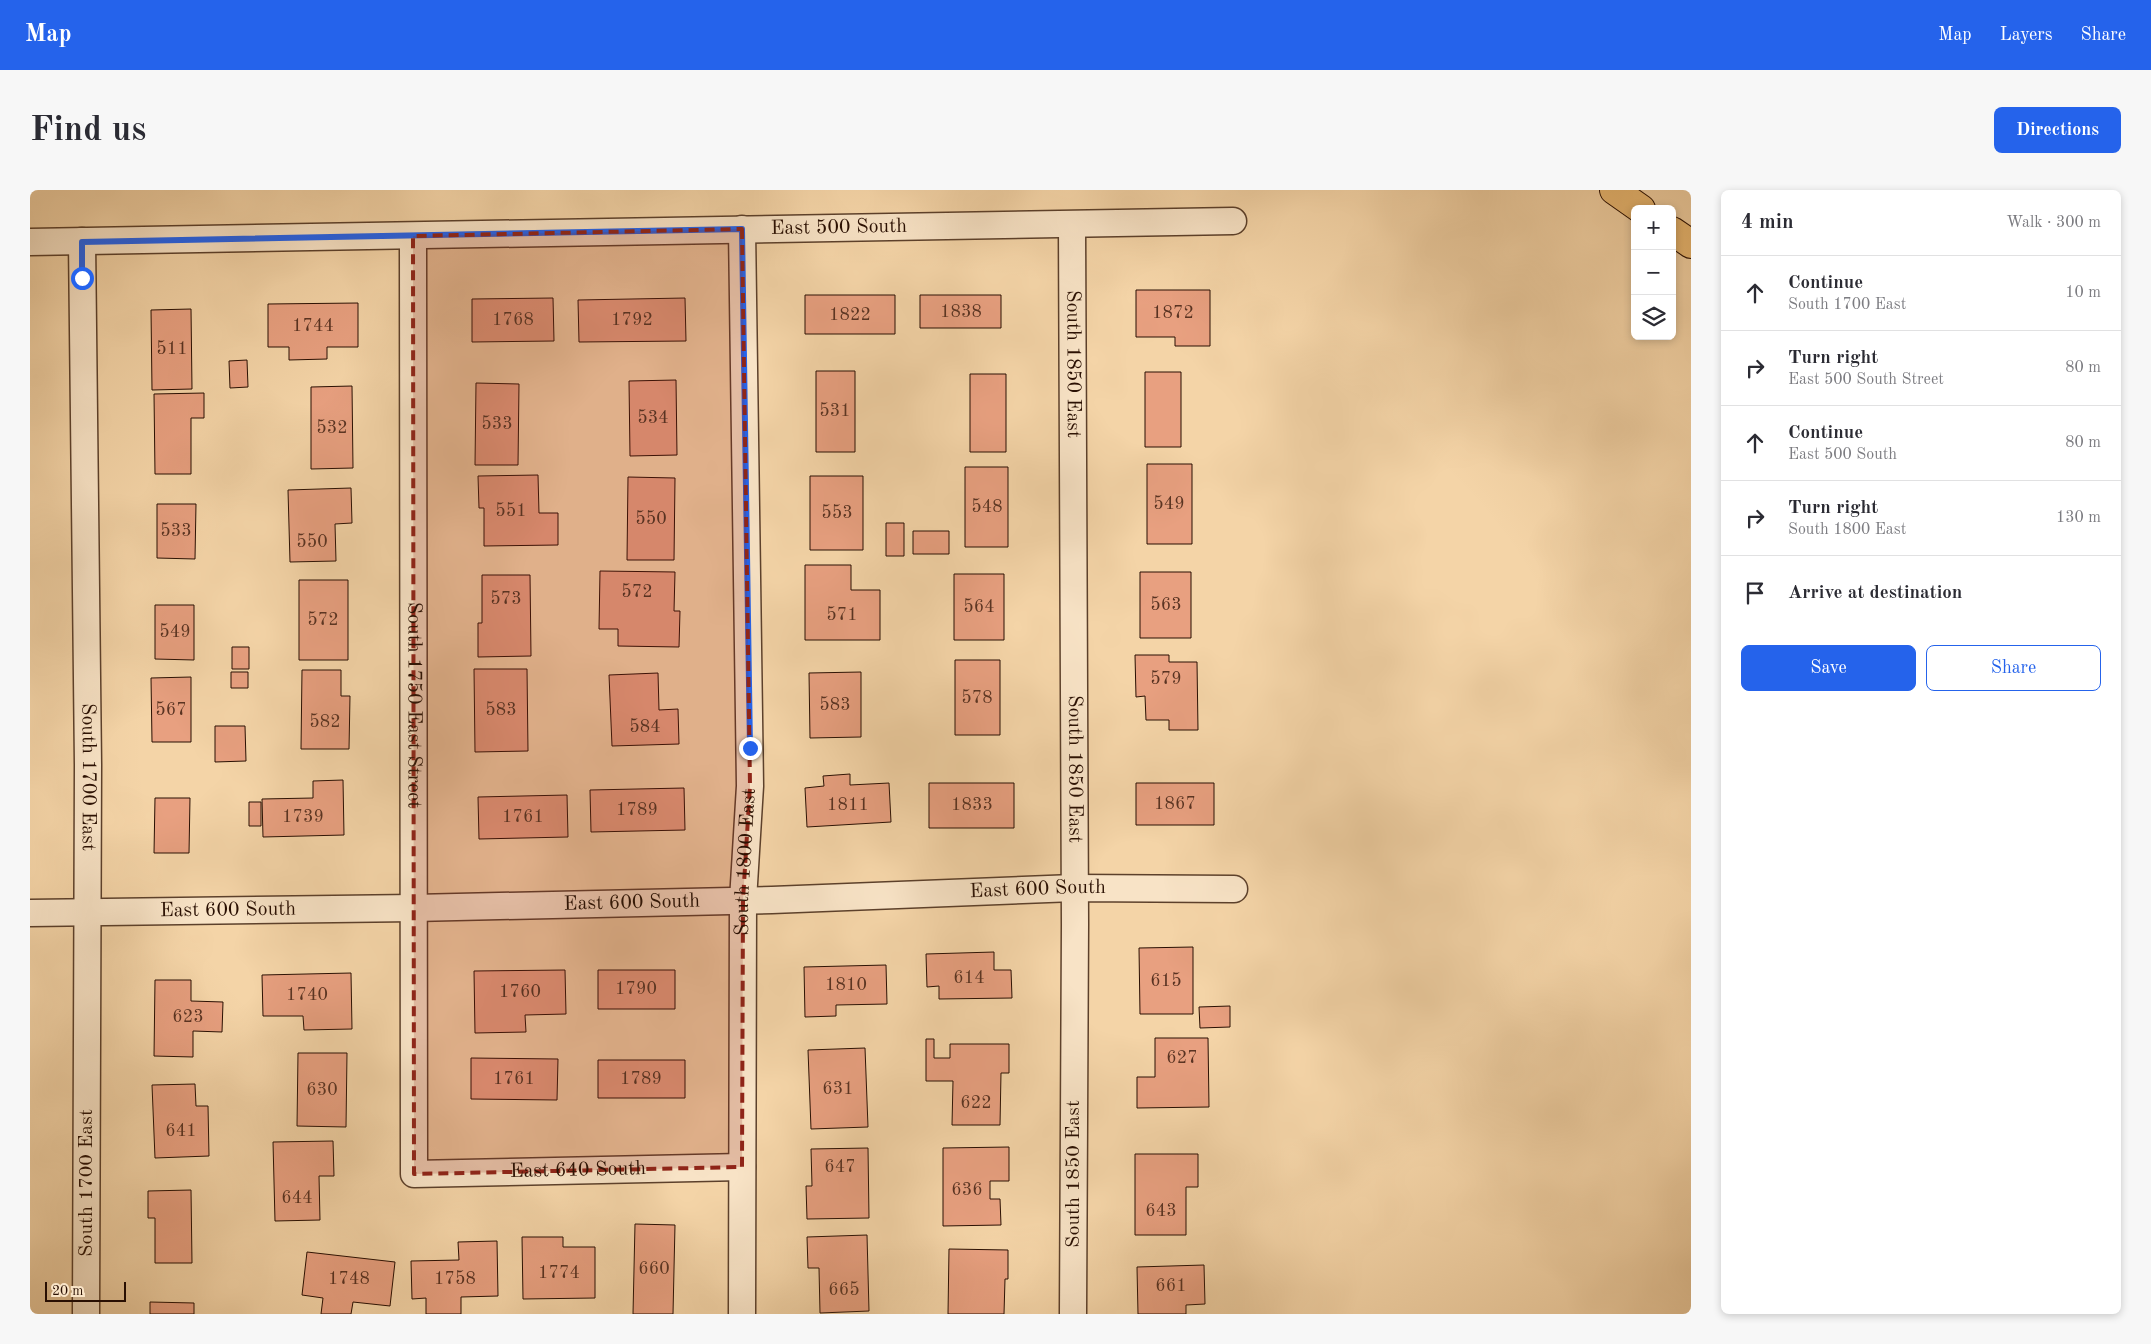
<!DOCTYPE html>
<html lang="en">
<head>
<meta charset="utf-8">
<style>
  body { margin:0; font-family:"Old Standard TT",serif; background:#f7f7f7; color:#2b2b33 }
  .controls { position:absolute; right:15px; top:15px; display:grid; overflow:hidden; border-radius:8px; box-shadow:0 2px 8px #0003 }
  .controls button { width:45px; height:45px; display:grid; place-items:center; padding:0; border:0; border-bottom:1px solid #e1e1e2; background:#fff; color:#2b2b33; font:25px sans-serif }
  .scale { position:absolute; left:15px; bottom:12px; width:81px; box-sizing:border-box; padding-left:5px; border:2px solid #290f02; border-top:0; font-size:14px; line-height:18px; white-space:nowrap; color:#290f02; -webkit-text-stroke:4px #f8e3c6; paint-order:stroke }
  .stop { position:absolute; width:15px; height:15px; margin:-11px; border:4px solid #2563eb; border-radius:50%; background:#fff }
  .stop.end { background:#2563eb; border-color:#fff; box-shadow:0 1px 5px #0008 }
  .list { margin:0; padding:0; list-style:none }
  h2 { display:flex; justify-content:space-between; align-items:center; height:65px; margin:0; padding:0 20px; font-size:21px }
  h2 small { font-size:16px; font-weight:400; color:#7c7c81 }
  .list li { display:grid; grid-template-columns:32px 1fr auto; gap:15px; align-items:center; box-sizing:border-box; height:75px; padding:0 20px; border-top:1px solid #e1e1e2 }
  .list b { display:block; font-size:19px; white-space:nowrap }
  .list p { margin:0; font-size:16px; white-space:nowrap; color:#7c7c81 }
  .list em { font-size:16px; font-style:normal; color:#7c7c81 }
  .actions { display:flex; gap:10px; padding:15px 20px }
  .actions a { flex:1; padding:11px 0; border:1px solid #2563eb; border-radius:8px; text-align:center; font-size:18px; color:#2563eb }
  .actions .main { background:#2563eb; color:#fff }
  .icon { flex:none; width:28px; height:28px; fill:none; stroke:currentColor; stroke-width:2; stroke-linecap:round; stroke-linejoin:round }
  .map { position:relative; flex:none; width:1661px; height:1124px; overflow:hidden; border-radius:8px }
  header { display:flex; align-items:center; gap:30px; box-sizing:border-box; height:70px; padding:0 25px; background:#2563eb; color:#fff }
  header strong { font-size:24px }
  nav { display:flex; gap:28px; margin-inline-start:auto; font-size:18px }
  .intro { display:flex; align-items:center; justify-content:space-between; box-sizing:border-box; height:120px; padding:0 30px }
  h1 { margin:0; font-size:35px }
  .button { padding:12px 22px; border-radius:8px; background:#2563eb; color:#fff; font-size:18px; font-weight:700 }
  main { display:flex; gap:30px; padding:0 30px }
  aside { flex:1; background:#fff; border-radius:8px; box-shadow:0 2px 8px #0003 }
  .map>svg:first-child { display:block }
</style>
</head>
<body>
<header>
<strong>Map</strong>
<nav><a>Map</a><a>Layers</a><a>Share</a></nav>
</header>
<div class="intro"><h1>Find us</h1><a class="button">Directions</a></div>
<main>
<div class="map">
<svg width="1661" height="1124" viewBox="0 0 1661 1124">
  <rect width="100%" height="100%" fill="#f4d4a7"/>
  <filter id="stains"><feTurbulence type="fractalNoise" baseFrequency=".004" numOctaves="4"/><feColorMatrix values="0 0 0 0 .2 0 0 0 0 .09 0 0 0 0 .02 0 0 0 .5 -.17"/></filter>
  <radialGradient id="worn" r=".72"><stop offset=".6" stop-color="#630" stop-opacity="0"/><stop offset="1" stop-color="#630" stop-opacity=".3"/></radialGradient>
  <path fill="#e8a080" stroke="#290f02" d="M1106 100H1180V156H1145V147H1106Z
    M775 105H865V144H775Z
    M890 105H971V138H890Z
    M523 108 524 151 442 152V109Z
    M655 108 656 151 549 152 548 110Z
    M328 113V157H297V169L259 170V157H238V114Z
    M161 119 162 199 122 200 121 120Z
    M217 170 218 197 200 198 199 171Z
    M786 181H825V262H786Z
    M1115 182H1151V257H1115Z
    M940 184H976V262H940Z
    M646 190 647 265 600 266 599 191Z
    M446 193 489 194 488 275H445Z
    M322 196 323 278 281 279V197Z
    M174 203V228H161V284H125L124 204Z
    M1117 274H1162V354H1117Z
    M935 277H978V357H935Z
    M508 285 509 323H528V355L454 356V318H449L448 286Z
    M780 286H833V360H780Z
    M598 287 645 288 644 370H597Z
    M321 298 322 333 305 334 306 371 260 372 258 300Z
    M127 314H166L165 369 127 368Z
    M856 333H874V366H856Z
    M883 341H919V364H883Z
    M775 375H821V400H850V450H775Z
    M570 381 645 382 644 421H650L649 457 588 456V439H569Z
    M1110 382H1161V448H1110Z
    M924 384H974V450H924Z
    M452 385H500L501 466 448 467V433H452Z
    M269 390H318V470H269Z
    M125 415H164V470L125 469Z
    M202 457H219V479H202Z
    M1105 465H1139V472H1167L1168 540H1139V530H1116L1115 506 1106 507Z
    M925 470H970V545H925Z
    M444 479H497L498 561 445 562Z
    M272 480H311V506H320L319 559H271Z
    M201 482H218V498H201Z
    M831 482V547L780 548 779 483Z
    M628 483 629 520 648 519 649 554 582 556 579 485Z
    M161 487V552H122L121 488Z
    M185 536H215L216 571 185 572Z
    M820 584V595L859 593 861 632 777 637 775 598 794 596 793 586Z
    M313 590 314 645 233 647 232 609 283 608V591Z
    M899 593H984V638H899Z
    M1106 593H1184V635H1106Z
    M654 598 655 640 561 642 560 600Z
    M537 605 538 647 449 649 448 607Z
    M125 608H160L159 663H124Z
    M219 612H231V636H219Z
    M1163 757V824H1110L1109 758Z
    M964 762V780H981L982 808 909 809V796L897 797 896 764Z
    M856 775 857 814 806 815V826L775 827 774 777Z
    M535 780 536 824 495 825 496 842 445 843 444 781Z
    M568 780H645V819H568Z
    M321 783 322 839 274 840 273 826H233L232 785Z
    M125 790H161V811L193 812 192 842 163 841V867L124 866Z
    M1200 816V837L1170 838 1169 817Z
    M1125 848H1178L1179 917 1107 918V887H1125Z
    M896 849H904V868H920V854H979V883H971L970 935H922L923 891H896Z
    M835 858 838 937 781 939 778 860Z
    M268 863H317L316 937 267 936Z
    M441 868 528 869 527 910 441 909Z
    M568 870H655V908H568Z
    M165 894 166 916H178L179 966 125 968 122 895Z
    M303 951 304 986H289L290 1030 245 1031 243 952Z
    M979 957V991H960V1009H970L971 1035 913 1036V958Z
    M838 958 839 1028 777 1029 776 996H782L781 959Z
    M1105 964H1168V997H1156V1045H1105Z
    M161 1000 162 1073H125V1028H118V1001Z
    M605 1034 645 1035 643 1124H603Z
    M837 1045 839 1121 790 1123 789 1078H778L777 1047Z
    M492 1047H533V1057H565V1108L493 1109Z
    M467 1051 468 1106 431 1107V1124H396V1108L382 1109 381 1071 429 1070 428 1052Z
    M919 1059 978 1060V1089H975L974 1124H918Z
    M277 1062 365 1072 360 1116 323 1112 321 1124H291L293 1108 272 1105Z
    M1174 1075 1175 1114 1156 1115V1124H1108L1107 1077Z
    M120 1112 164 1113V1124H120Z"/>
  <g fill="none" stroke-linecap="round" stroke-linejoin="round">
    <g stroke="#5c402b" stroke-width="29">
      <g id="street">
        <path id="s1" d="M1042 35 1045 734 1043 1124"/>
        <path id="s2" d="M383 46 384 984 712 977"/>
        <path id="s3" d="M52 51 58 575 56 1124"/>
        <path id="s4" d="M0 52 1203 31"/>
        <path id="s5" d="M0 723 384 718 742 710 1044 698 1204 699"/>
        <path id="s6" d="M712 1124 713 710 720 596 712 39"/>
      </g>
    </g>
    <g stroke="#290f02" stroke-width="30">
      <path id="highway" d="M1584 0 1611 19
        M1642 41 1661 54"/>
    </g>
    <use href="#street" stroke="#f8e3c6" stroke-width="26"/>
    <use href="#highway" stroke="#eaba74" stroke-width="28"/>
  </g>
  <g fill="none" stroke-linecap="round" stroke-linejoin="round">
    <path stroke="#2563eb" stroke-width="6" d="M52 88V52L712 39 720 558"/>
  </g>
  <path fill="#8f2418" fill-opacity="0.2" stroke="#8f2418" stroke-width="4" stroke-dasharray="10 6" stroke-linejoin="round" d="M712 39 720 596 713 710 712 977 384 984 383 46Z"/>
  <g text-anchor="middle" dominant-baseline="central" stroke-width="4" stroke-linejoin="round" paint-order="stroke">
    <g font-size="18" fill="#593322">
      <text x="931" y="122">1838</text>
      <text x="1143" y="123">1872</text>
      <text x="820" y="125">1822</text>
      <text x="483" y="130">1768</text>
      <text x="602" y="130">1792</text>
      <text x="283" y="136">1744</text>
      <text x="142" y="159">511</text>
      <text x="805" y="221">531</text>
      <text x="623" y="228">534</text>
      <text x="467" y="234">533</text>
      <text x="302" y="238">532</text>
      <text x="1139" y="314">549</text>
      <text x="957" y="317">548</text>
      <text x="481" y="321">551</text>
      <text x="807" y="323">553</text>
      <text x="621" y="329">550</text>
      <text x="146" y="341">533</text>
      <text x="282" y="352">550</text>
      <text x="607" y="402">572</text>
      <text x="476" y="409">573</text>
      <text x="1136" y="415">563</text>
      <text x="949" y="417">564</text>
      <text x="812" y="425">571</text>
      <text x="293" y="430">572</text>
      <text x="145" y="442">549</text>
      <text x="1136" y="489">579</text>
      <text x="947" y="508">578</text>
      <text x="805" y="515">583</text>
      <text x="141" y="520">567</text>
      <text x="471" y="520">583</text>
      <text x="295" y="532">582</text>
      <text x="615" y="537">584</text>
      <text x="1145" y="614">1867</text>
      <text x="818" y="615">1811</text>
      <text x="942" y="615">1833</text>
      <text x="607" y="620">1789</text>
      <text x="273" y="627">1739</text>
      <text x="493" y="627">1761</text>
      <text x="939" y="788">614</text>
      <text x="1136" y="791">615</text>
      <text x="816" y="795">1810</text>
      <text x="606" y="799">1790</text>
      <text x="490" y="802">1760</text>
      <text x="277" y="805">1740</text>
      <text x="158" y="827">623</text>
      <text x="1152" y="868">627</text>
      <text x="484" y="889">1761</text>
      <text x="611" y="889">1789</text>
      <text x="808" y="899">631</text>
      <text x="292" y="900">630</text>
      <text x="946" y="913">622</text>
      <text x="151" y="941">641</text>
      <text x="810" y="977">647</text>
      <text x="937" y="1000">636</text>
      <text x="267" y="1008">644</text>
      <text x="1131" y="1021">643</text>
      <text x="624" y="1079">660</text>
      <text x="529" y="1083">1774</text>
      <text x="319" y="1089">1748</text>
      <text x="425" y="1089">1758</text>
      <text x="1141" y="1096">661</text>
      <text x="814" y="1100">665</text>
    </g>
    <g font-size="20" fill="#290f02" stroke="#f8e3c6">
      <text stroke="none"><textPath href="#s4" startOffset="809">East 500 South</textPath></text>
      <text stroke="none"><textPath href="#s1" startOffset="139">South 1850 East</textPath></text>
      <text stroke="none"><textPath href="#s2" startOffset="469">South 1750 East Street</textPath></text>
      <text stroke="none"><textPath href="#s1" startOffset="544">South 1850 East</textPath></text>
      <text stroke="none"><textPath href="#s3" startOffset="536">South 1700 East</textPath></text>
      <text stroke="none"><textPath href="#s6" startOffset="452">South 1800 East</textPath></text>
      <text stroke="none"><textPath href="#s5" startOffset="1008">East 600 South</textPath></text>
      <text stroke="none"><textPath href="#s5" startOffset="602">East 600 South</textPath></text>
      <text stroke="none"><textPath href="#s5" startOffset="198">East 600 South</textPath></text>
      <text stroke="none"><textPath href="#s2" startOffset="1102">East 640 South</textPath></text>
      <text transform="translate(1044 984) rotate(-90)">South 1850 East</text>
      <text transform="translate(57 993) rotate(-90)">South 1700 East</text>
    </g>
  </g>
  <rect width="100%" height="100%" filter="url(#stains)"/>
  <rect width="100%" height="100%" fill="url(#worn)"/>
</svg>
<div class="controls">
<button>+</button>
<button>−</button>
<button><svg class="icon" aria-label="layers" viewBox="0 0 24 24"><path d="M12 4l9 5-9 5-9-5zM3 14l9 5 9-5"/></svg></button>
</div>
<div class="scale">20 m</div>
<div class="stop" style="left:52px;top:88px"></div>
<div class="stop end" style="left:720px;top:558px"></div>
</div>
<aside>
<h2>4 min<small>Walk · 300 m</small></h2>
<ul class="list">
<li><svg class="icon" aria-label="ahead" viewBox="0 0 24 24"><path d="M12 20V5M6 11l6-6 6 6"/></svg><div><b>Continue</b><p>South 1700 East</p></div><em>10 m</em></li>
<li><svg class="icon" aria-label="right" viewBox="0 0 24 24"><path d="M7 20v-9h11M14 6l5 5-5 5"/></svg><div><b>Turn right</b><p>East 500 South Street</p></div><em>80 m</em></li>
<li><svg class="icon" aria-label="ahead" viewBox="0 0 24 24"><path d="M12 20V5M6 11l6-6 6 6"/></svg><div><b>Continue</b><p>East 500 South</p></div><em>80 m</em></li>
<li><svg class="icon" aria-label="right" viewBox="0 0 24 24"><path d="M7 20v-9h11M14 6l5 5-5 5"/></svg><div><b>Turn right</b><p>South 1800 East</p></div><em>130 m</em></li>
<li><svg class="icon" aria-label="arrive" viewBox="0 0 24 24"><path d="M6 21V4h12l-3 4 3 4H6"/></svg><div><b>Arrive at destination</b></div></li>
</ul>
<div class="actions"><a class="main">Save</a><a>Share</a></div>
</aside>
</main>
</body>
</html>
